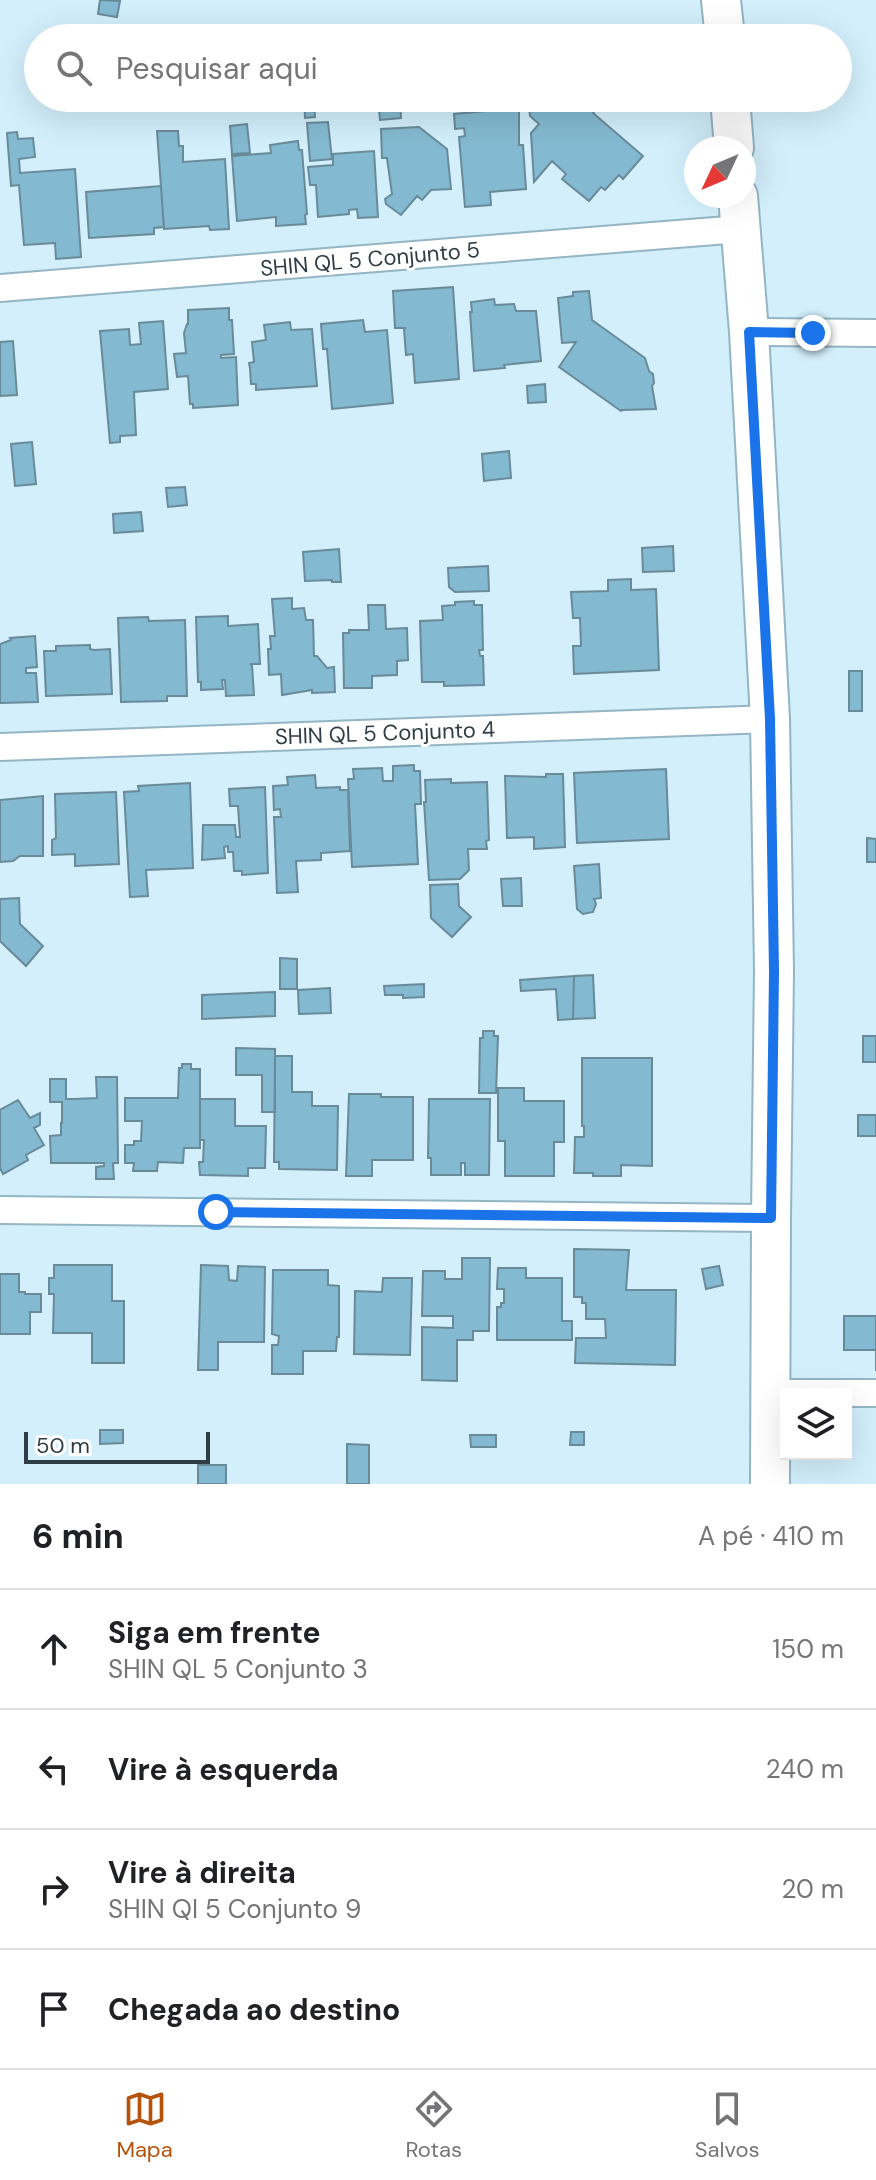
<!DOCTYPE html>
<html lang="pt">
<head>
<meta charset="utf-8">
<style>
  body { margin:0; font-family:"DM Sans",sans-serif; background:#f6f6f6; color:#202124 }
  .controls { position:absolute; right:24px; bottom:24px; display:grid; overflow:hidden; border-radius:0px; box-shadow:0 8px 32px #0002 }
  .controls button { width:72px; height:72px; display:grid; place-items:center; padding:0; border:0; border-bottom:2px solid #e0e0e0; background:#fff; color:#202124; font:40px sans-serif }
  .compass { position:absolute; left:684px; top:136px; width:72px; height:72px; border-radius:50%; background:#fff; box-shadow:0 8px 32px #0002; rotate:226deg }
  .scale { position:absolute; left:24px; bottom:20px; width:186px; box-sizing:border-box; padding-left:8px; border:4px solid #2e3d43; border-top:0; font-size:22px; line-height:28px; white-space:nowrap; color:#2e3d43; -webkit-text-stroke:6px #fff; paint-order:stroke }
  .stop { position:absolute; width:24px; height:24px; margin:-18px; border:6px solid #1a73e8; border-radius:50%; background:#fff }
  .stop.end { background:#1a73e8; border-color:#fff; box-shadow:0 2px 8px #0008 }
  .list { margin:0; padding:0; list-style:none }
  h2 { display:flex; justify-content:space-between; align-items:center; height:104px; margin:0; padding:0 32px; font-size:34px }
  h2 small { font-size:26px; font-weight:400; color:#757577 }
  .list li { display:grid; grid-template-columns:52px 1fr auto; gap:24px; align-items:center; box-sizing:border-box; height:120px; padding:0 32px; border-top:2px solid #e0e0e0 }
  .list b { display:block; font-size:30px; white-space:nowrap }
  .list p { margin:0; font-size:26px; white-space:nowrap; color:#757577 }
  .list em { font-size:26px; font-style:normal; color:#757577 }
  .icon { flex:none; width:44px; height:44px; fill:none; stroke:currentColor; stroke-width:2; stroke-linecap:round; stroke-linejoin:round }
  .map { position:relative; flex:none; width:876px; height:1484px; overflow:hidden }
  .search { position:absolute; background:#fff; box-shadow:0 8px 32px #0002; left:24px; right:24px; top:24px; height:88px; display:flex; align-items:center; gap:20px; box-sizing:border-box; padding:0 28px; border-radius:44px; color:#757577; font-size:30px }
  .sheet { height:584px; background:#fff }
  nav { display:flex; justify-content:space-around; align-items:center; box-sizing:border-box; height:112px; border-top:2px solid #e0e0e0; background:#fff; font-size:22px; color:#757577 }
  nav a { display:grid; justify-items:center; gap:4px }
  nav .on { color:#b45309 }
  .map>svg:first-child { display:block }
</style>
</head>
<body>
<div class="map">
<svg width="876" height="1484" viewBox="0 0 876 1484">
  <rect width="100%" height="100%" fill="#d2effb"/>
  <path fill="#84bad1" stroke="#698a99" stroke-width="2" d="M100 0 120 1 117 17 98 14Z
    M378 98H400L401 118 380 120Z
    M528 98H546L555 106 561 98H602L604 100 593 113 643 156 623 179 619 175 605 190 601 187 589 201 562 179 566 174 552 161 534 182 531 133 539 124 530 116Z
    M304 100 314 101 315 117 305 118Z
    M519 108V145H523L526 189 490 192 491 205 465 207 459 137 465 136 464 128 455 129 454 114Z
    M328 122 332 159 310 161 307 123Z
    M247 124 250 153 232 154 230 126Z
    M419 127 447 149 451 189 431 190 422 200 417 196 401 215 386 204 385 199 392 194 387 158H382L381 129Z
    M157 131H178L179 146H183V162L225 159 229 229 210 230 209 226 164 229Z
    M17 132 18 139 33 138 35 157 19 159 20 173 75 169 81 257 56 259 55 243 24 245 19 185 11 186 7 133Z
    M298 141 299 150H302L307 214 305 215 306 224 276 226V217L237 221 232 156 271 153 270 145Z
    M374 151 378 217 358 218 357 209 349 210V214L318 217 316 185H310L308 167 333 165V154Z
    M161 186 164 227 154 228V234L89 238 86 192Z
    M453 287 459 379 415 383 413 354 406 355 404 329 406 328H395L393 291Z
    M589 291 592 320 645 358 649 371 653 374 654 383 652 386 656 409 622 410 621 411 559 367 576 342 562 343 558 298 573 296V292Z
    M494 299 495 305 514 304 516 311H536L541 361 504 365 505 368 474 371 470 312H472L471 302Z
    M229 308V320H232L234 354 221 355V358L236 357 238 405 193 408V404H190L188 376 177 377 174 354 186 353 184 333 187 324H188V310Z
    M363 320 365 332 387 330 393 403 332 409 327 349H323L321 324Z
    M163 321 168 389 134 392 136 435 120 436V442L110 443 100 331 129 329 130 345 141 344 139 323Z
    M290 322 291 330 312 329 317 386 256 390V384H251L250 368 249 363 254 362 252 342 266 340 264 325Z
    M13 341 17 395 0 396V342Z
    M545 384 546 402 528 403 527 386Z
    M32 442 36 484 15 486 11 444Z
    M509 451 511 478 484 481 482 454Z
    M185 487 187 505 168 507 166 488Z
    M141 512 143 531 114 533 113 514Z
    M673 546 674 571 643 572 642 548Z
    M339 549 341 582H332V580L305 581 303 552Z
    M488 566 489 591 455 592 449 587 448 568Z
    M631 579V590L656 589 659 670 574 674 573 646H581L580 618H573L571 592 608 591V580Z
    M292 598V609L304 608 306 620H313L314 656H317L327 668 334 667 335 692 312 693V690L282 695 281 674 269 675 268 649H271L270 636H275L272 599Z
    M474 601V605H482L483 650H479L480 656H483L484 685 444 686V682H422L420 621 443 620 442 606 455 605V602Z
    M368 605H385L386 629 407 628 408 660 397 661V675L372 676V688H344L343 633H349V630H369Z
    M228 616V626L258 624 260 664H250L252 665 254 695 226 696 225 680H222L223 689 201 690V682H198L196 617Z
    M148 617 149 621 185 620 187 696H167V701L121 702 118 618Z
    M35 636 37 667 26 668V673H36L38 702 0 703V644L11 640 10 638Z
    M90 645V649L94 650 110 649 112 694 46 696 44 651H56V646Z
    M849 671H862V711H849Z
    M414 765V771H420L421 804H415L418 864 352 867 348 779H354L353 769 382 768 383 781H393V766Z
    M666 769 669 839 577 843 574 773Z
    M546 774H563L565 847 534 849V837L507 838 505 776 546 777Z
    M315 775 316 788 340 787V790H348L350 851 321 853V860L296 861 298 892 277 893 274 817H281L280 809 274 810 273 786 288 785 287 777Z
    M451 779V783L487 782 489 840 486 841 487 849H468L469 870 460 879 429 880 424 802H426L425 780Z
    M190 783 193 868 146 870 148 896 130 897 124 792 139 791 138 786Z
    M265 787 268 873 242 875V871H234L233 852H228V846L224 847 225 858 202 860 203 825H235L236 837H240L238 806H230L229 789Z
    M116 792 119 864 75 866V854L52 855V840L56 838 55 794Z
    M43 796V856H20L13 861 0 862V800Z
    M867 838 876 839V862H867Z
    M599 864 601 898 594 899 596 904 593 912 583 914 577 909 574 866Z
    M521 878 522 906H503L501 879Z
    M458 884 459 906 471 917 452 937 431 918 430 885Z
    M19 898 20 924 43 946 26 966 0 941V899Z
    M280 958 297 959V989H280Z
    M593 975 595 1018 573 1019 574 976Z
    M574 976 573 1019 558 1020 556 989 521 991 520 980Z
    M424 984V997L403 998V995H385L384 986Z
    M330 988 331 1013 299 1014 298 990Z
    M275 992V1016L202 1019V995Z
    M483 1031H494V1036H498L496 1093H479L480 1038H483Z
    M863 1036H876V1062H863Z
    M236 1048 275 1049V1112H262V1075H236Z
    M275 1056H292V1092H312V1106H338L337 1170 279 1169V1162H274Z
    M582 1058H652V1166L621 1165V1176H593V1173H574L575 1137H584V1126H582Z
    M182 1064H191V1069H200V1148H184L183 1163 158 1162 157 1171H133L134 1163H125V1145H134V1141H141L142 1121H125V1098H178L179 1068H182Z
    M96 1077H117L118 1163H113L114 1179H96V1167L104 1166V1163H51L50 1136 61 1135V1123H62V1102H50V1079H66V1099H73L97 1098Z
    M498 1088H524V1101H564V1142H554V1176H505V1141H498Z
    M349 1094H381V1097H413V1160H372V1176H346Z
    M200 1099H235V1126H266L265 1168H248V1176L200 1175 199 1162H203L204 1140H200Z
    M429 1099H490L489 1175H465V1163H461V1175H431V1158H428Z
    M18 1100 30 1118 40 1113V1125L34 1128 44 1145 26 1155 28 1160 3 1174 0 1168V1110Z
    M858 1115H876V1136H858Z
    M574 1249 629 1250 626 1290H676L675 1365 575 1363 576 1338H606L605 1319H586V1303H582V1297H574Z
    M462 1258H490L489 1331H473V1340H457V1381L422 1380V1327L453 1328V1316H422L423 1271H445V1279H462Z
    M54 1265H112V1301H124V1363H92V1333H53L54 1294H49V1278H54Z
    M201 1265 228 1266 229 1280 237 1281 238 1266 265 1267 264 1342H218V1370H198Z
    M719 1266 723 1285 706 1289 702 1269Z
    M498 1268H526V1278H562V1321H572V1340H497V1307H501V1303H504V1289H497Z
    M273 1270H328V1285L339 1286V1337H337L336 1351H303V1374H272V1345H278L279 1336 272 1334Z
    M0 1274H19V1292H25V1294H41V1312H30V1334H0Z
    M383 1278H412L410 1355 354 1354 355 1291 382 1292Z
    M844 1316H876V1371V1350H844Z
    M100 1430H123V1443L100 1444Z
    M571 1432H584V1445H570Z
    M470 1435H496V1447H471Z
    M347 1444 369 1445V1484H347Z
    M198 1465H226V1484H198Z"/>
  <g fill="none" stroke-linecap="round" stroke-linejoin="round">
    <g stroke="#93b5c4" stroke-width="30">
      <path id="street" d="M0 288 740 229
        M749 332 876 333
        M0 747 770 719
        M0 1210 771 1218
        M770 1393H876"/>
    </g>
    <g stroke="#93b5c4" stroke-width="42">
      <path id="secondary" d="M721 0 725 38
        M730 98 734 148
        M738 196 749 332 770 719 774 971 771 1218 770 1484"/>
    </g>
    <use href="#street" stroke="#fff" stroke-width="26"/>
    <use href="#secondary" stroke="#fff" stroke-width="38"/>
  </g>
  <g fill="none" stroke-linecap="round" stroke-linejoin="round">
    <path stroke="#1a73e8" stroke-width="10" d="M216 1212 771 1218 774 971 770 719 749 332 813 333"/>
  </g>
  <g text-anchor="middle" dominant-baseline="central" stroke-width="6" stroke-linejoin="round" paint-order="stroke">
    <g font-size="22" fill="#2e3d43" stroke="#fff">
      <text transform="translate(370 259) rotate(-5)">SHIN QL 5 Conjunto 5</text>
      <text transform="translate(385 733) rotate(-2)">SHIN QL 5 Conjunto 4</text>
    </g>
  </g>
</svg>
<div class="controls">
<button><svg class="icon" aria-label="layers" viewBox="0 0 24 24"><path d="M12 4l9 5-9 5-9-5zM3 14l9 5 9-5"/></svg></button>
</div>
<svg class="compass" viewBox="-18 -18 36 36"><path d="M0-13l5 13h-10z" fill="#e53935"/><path d="M0 13l5-13h-10z" fill="#757577"/></svg>
<div class="scale">50 m</div>
<div class="stop" style="left:216px;top:1212px"></div>
<div class="stop end" style="left:813px;top:333px"></div>
<div class="search"><svg class="icon" aria-label="search" viewBox="0 0 24 24"><circle cx="10" cy="10" r="6"/><path d="M15 15l6 6"/></svg>Pesquisar aqui</div>
</div>
<section class="sheet">
<h2>6 min<small>A pé · 410 m</small></h2>
<ul class="list">
<li><svg class="icon" aria-label="ahead" viewBox="0 0 24 24"><path d="M12 20V5M6 11l6-6 6 6"/></svg><div><b>Siga em frente</b><p>SHIN QL 5 Conjunto 3</p></div><em>150 m</em></li>
<li><svg class="icon" aria-label="left" viewBox="0 0 24 24"><path d="M17 20v-9H6M10 6l-5 5 5 5"/></svg><div><b>Vire à esquerda</b></div><em>240 m</em></li>
<li><svg class="icon" aria-label="right" viewBox="0 0 24 24"><path d="M7 20v-9h11M14 6l5 5-5 5"/></svg><div><b>Vire à direita</b><p>SHIN QI 5 Conjunto 9</p></div><em>20 m</em></li>
<li><svg class="icon" aria-label="arrive" viewBox="0 0 24 24"><path d="M6 21V4h12l-3 4 3 4H6"/></svg><div><b>Chegada ao destino</b></div></li>
</ul>
</section>
<nav>
<a class="on"><svg class="icon" aria-label="map" viewBox="0 0 24 24"><path d="M3 6l6-2 6 2 6-2v14l-6 2-6-2-6 2zM9 4v14M15 6v14"/></svg>Mapa</a>
<a><svg class="icon" aria-label="directions" viewBox="0 0 24 24"><path d="M12 3l9 9-9 9-9-9zM9 14v-3h6M13 9l2 2-2 2"/></svg>Rotas</a>
<a><svg class="icon" aria-label="saved" viewBox="0 0 24 24"><path d="M7 4h10v16l-5-4-5 4z"/></svg>Salvos</a>
</nav>
</body>
</html>
